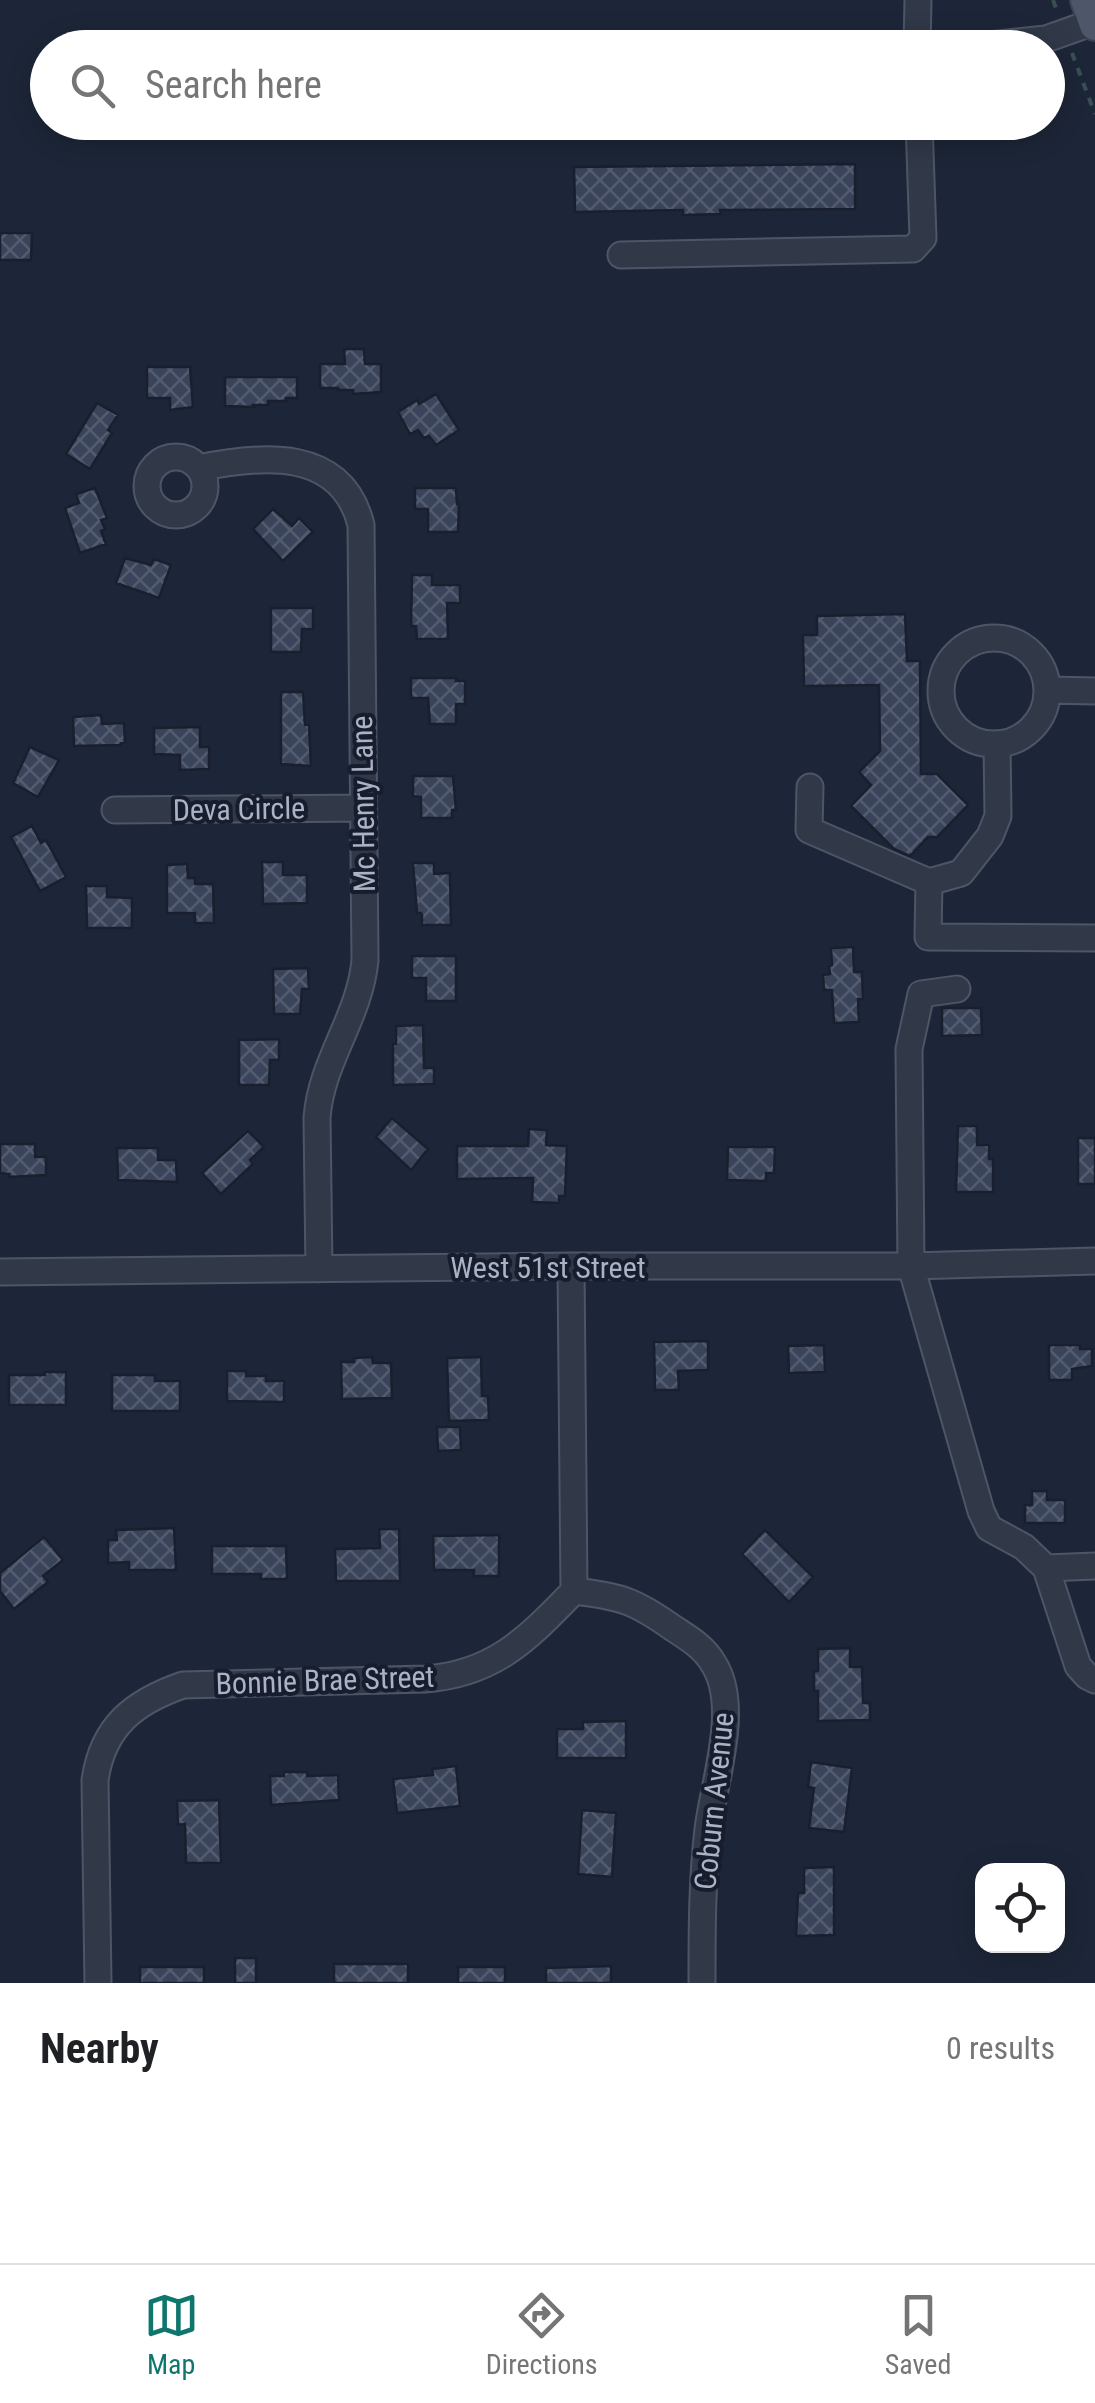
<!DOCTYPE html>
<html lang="en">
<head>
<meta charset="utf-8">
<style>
  body { margin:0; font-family:"Roboto Condensed",sans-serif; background:#f2f2f2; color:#202124 }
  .controls { position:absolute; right:30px; bottom:30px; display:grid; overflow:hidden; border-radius:20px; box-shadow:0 5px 25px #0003 }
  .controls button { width:90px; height:90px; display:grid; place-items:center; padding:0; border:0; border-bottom:2px solid #e0e0e0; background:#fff; color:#202124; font:50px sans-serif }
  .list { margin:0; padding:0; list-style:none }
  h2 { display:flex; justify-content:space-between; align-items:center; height:130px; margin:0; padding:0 40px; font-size:42px }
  h2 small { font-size:32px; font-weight:400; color:#757577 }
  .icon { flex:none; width:55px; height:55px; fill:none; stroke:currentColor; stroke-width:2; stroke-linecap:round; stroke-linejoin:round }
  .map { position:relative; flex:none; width:1095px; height:1983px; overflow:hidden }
  .search { position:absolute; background:#fff; box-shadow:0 5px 25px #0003; left:30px; right:30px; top:30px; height:110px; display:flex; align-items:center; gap:25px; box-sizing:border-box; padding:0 35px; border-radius:55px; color:#757577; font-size:38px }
  .sheet { height:280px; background:#fff }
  nav { display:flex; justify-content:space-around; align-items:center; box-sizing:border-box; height:140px; border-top:2px solid #e0e0e0; background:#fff; font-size:28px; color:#757577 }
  nav a { display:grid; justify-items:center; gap:5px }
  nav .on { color:#0f766e }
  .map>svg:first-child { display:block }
</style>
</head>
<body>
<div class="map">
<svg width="1095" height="1983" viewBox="0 0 1095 1983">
  <defs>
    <pattern id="building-cross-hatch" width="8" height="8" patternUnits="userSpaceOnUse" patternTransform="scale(2.5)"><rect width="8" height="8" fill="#394359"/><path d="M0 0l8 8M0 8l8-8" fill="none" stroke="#535c6f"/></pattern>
  </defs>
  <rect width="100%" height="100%" fill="#1d2638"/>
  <path fill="url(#building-cross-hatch)" stroke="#191f2e" stroke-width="2.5" d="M855 164V209L720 210 721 214 683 215V210L575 212 574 167Z
    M0 233H32L31 260H0Z
    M344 349H364L365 364H381V392L353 394V390H338V388H320V364H345Z
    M147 367H190L193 407 170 410V398H147Z
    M225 377H297V398H286V401H268V405H253L254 407 225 406Z
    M436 394 459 430 436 445 429 436 424 438 418 430 410 434 398 412 417 400 419 404Z
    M97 403 118 415 108 430 112 433 90 469 66 454Z
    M95 488 107 518 101 520 105 529 101 531 106 544 80 553 65 508 79 503 76 494Z
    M415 488H456L457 504H459L458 532H428V509H415Z
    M273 509 292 526 299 518 313 532 283 561 253 529Z
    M125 558 151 565 154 559 171 565 159 598 116 583Z
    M412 575H432V585H460V603H447L448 639H417L416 626H411Z
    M271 608H313V629H302L301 652H271Z
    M905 614 907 661H920L921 774H937L968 805 937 837H928L910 856 894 849 851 806 871 785 859 772 880 751 879 685 804 686 803 635H817V616Z
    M411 678H456V681H465V704H456V724H430L428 698H411Z
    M281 692H303L305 725H309L311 766 281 764Z
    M101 715 102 724 124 723 125 742 121 743V745L74 746 73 717Z
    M200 727V747H209V769L180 770V755L154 754V728Z
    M30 747 59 760 38 797 13 783Z
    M413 776H453L456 810H452V818H421V797L413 796Z
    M32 826 41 843 46 840 66 877 40 891 11 837Z
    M262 862H283V875H307V903L263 904Z
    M413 863H434V874L450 873 451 925H422V915L421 913H417Z
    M187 864 188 878H195V884H213L214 923H195V913H167V865Z
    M86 886H107V897L132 898V928H87Z
    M853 947 854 972H862L863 999H858L859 1022 834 1023 832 990H824L823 975 830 974 829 966 832 965 831 948Z
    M412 956H456V1001H426V978H412Z
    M308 968 309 989H302L300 1014H274L273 969Z
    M942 1008H981L982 1035 942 1036Z
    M423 1025 424 1068H434V1084L393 1085V1044H396V1026Z
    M279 1039V1060H270L269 1085H239V1040Z
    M392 1118 428 1149 411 1170 376 1137Z
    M958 1126H977V1145H989V1159H993V1192H956Z
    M529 1129 547 1130 546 1145 567 1146 565 1196H559V1203L532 1202 533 1178 457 1179V1146H528Z
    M248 1131 264 1147 250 1160 253 1164 221 1194 202 1173Z
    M1078 1138H1095V1184H1078Z
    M0 1144H35V1157H46V1175L9 1177V1174L0 1173Z
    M728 1147H775L774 1173H766V1181L727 1180Z
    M117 1148H158V1160H176L177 1182 118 1180Z
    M708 1341V1370L678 1371 679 1390H655L654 1342Z
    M824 1345 825 1372 789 1373 788 1346Z
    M1049 1345H1080V1349H1092V1366L1072 1369V1380H1049Z
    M372 1357 373 1363H391L392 1398 342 1399 341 1362H354V1358Z
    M481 1357 482 1396H488L489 1420 449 1421 447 1358Z
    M227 1371H246V1376H266V1381H284V1402L227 1401Z
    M45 1372H66V1405H9V1375H45Z
    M112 1375H155V1381H180V1411H112Z
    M437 1427H460L461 1450 438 1451Z
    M1032 1491H1047V1500H1065V1523H1025V1505H1032Z
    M174 1528 176 1570H129V1562L108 1563V1540H117L116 1530Z
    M379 1529H399L400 1581H336L335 1549 380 1548Z
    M765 1530 813 1577 789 1602 742 1554Z
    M499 1535V1576H474V1570H434L433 1536Z
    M44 1537 63 1560 43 1576 48 1582 14 1609 0 1591V1573Z
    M212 1546H286L287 1579H261V1574H212Z
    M850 1648V1667H862L863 1703H870V1720L818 1721V1691H814V1671H818V1649Z
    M626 1721V1758H557V1729H583V1722Z
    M811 1762 852 1768 844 1832 809 1828 814 1788 808 1787Z
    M456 1766 460 1806 397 1813 393 1779 433 1775 432 1769Z
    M284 1772H307V1776L338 1775 339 1800 271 1805 270 1776H284Z
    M219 1800 221 1863H186L185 1824 178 1825 177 1801Z
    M582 1810 616 1813 612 1877 578 1874Z
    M834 1867V1935L796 1936 798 1893H804V1868Z
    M235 1958H256V1983H235Z
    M334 1964H408V1983H334Z
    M611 1966V1983H546V1968Z
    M140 1967H204V1983H140Z
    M458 1967H505V1983H458Z"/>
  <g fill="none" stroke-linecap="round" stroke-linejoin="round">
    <g stroke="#4e5566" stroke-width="29">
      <path id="minor" d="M918 0 917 46 989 45 1046 39 1094 22
        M621 255 913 249 923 238 919 122
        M147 486a29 29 0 1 1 58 0a29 29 0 1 1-58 0Z
        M199 468C261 455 342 447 361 525L365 960C360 1017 321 1061 317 1118L319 1269
        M941 691a53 53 0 1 1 106 0a53 53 0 1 1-106 0Z
        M1048 690 1095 691
        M997 744 998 816 990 836 961 873 929 882 928 937 1095 938
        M810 787 809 830 929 882
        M115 810 363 808
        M957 989 921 994 909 1049 911 1266 981 1511 989 1528 1024 1547 1046 1568 1095 1566
        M0 1272 571 1266H911L1095 1261
        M1046 1568 1078 1666 1087 1676 1095 1680
        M574 1591C620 1596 635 1601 673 1628 688 1638 704 1647 713 1663 741 1705 714 1781 708 1829 702 1880 702 1931 702 1983
        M98 1983 95 1780C103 1726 134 1702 183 1685L425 1679C495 1674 528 1638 574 1591L571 1266"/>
    </g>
    <g stroke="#3a4151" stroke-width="34">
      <path id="major" d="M1086 0 1095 25"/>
    </g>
    <path stroke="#3a4f53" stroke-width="4" stroke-dasharray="8 8" stroke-linecap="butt" d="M1053 0 1057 11
      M1072 53 1095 114"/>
    <use href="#minor" stroke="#313848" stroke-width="25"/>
    <use href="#major" stroke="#4e5769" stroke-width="30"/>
  </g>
  <g text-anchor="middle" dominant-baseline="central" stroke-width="8" stroke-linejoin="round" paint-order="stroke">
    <g font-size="30" fill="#aab2c6" stroke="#171d2c">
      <text transform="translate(363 804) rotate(-91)">Mc Henry Lane</text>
      <text transform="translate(239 809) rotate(-1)">Deva Circle</text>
      <text x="548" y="1267">West 51st Street</text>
      <text transform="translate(325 1680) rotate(-2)">Bonnie Brae Street</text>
      <text transform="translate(714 1801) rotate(-84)">Coburn Avenue</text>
    </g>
  </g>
</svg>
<div class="controls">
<button><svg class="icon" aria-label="locate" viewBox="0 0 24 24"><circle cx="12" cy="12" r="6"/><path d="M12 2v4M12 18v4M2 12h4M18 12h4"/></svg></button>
</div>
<div class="search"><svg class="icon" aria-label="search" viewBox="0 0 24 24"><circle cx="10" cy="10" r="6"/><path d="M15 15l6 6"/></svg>Search here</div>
</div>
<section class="sheet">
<h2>Nearby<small>0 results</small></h2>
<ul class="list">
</ul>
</section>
<nav>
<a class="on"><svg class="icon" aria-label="map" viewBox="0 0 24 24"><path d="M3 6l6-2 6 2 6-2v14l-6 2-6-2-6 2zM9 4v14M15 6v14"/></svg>Map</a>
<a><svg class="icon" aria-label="directions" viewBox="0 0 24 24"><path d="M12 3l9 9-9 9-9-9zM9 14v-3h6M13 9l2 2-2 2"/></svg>Directions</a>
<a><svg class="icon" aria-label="saved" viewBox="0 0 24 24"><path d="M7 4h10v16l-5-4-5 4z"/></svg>Saved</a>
</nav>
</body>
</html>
